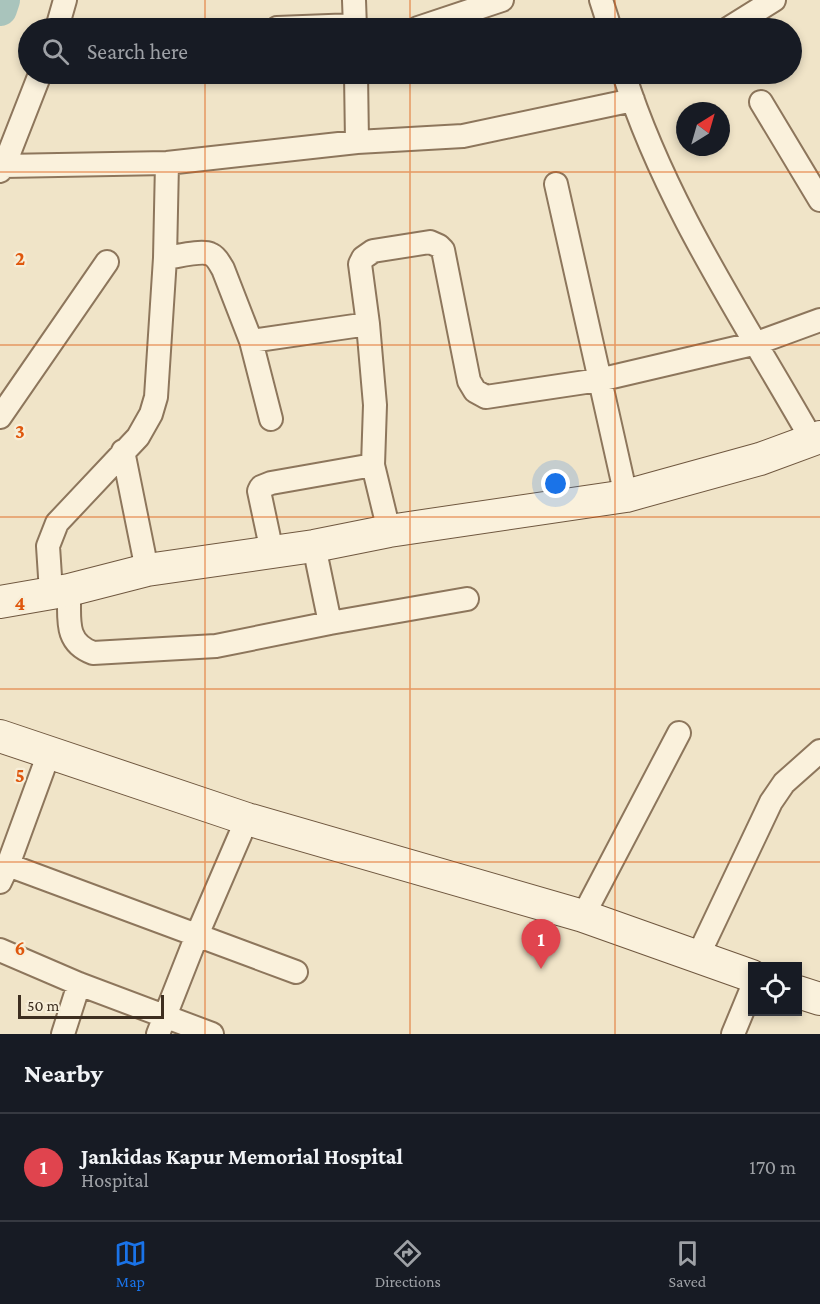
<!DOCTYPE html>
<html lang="en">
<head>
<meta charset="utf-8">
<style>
  body { margin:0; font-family:"Crimson Pro",serif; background:#20242c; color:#f1f3f6 }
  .controls { position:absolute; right:18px; bottom:18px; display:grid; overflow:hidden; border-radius:0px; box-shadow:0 3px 9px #0003 }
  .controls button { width:54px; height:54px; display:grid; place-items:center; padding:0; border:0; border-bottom:2px solid #363941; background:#171b24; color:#f1f3f6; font:30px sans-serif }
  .compass { position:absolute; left:676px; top:102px; width:54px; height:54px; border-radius:50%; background:#171b24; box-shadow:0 3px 9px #0003; rotate:37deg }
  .scale { position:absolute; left:18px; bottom:15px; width:146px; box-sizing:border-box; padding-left:6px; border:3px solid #3d2e20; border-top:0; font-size:16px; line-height:21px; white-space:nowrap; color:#3d2e20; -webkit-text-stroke:4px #f7eed8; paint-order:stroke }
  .you { position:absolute; left:556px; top:484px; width:21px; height:21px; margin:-15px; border:4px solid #fff; border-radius:50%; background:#1a73e8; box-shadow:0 0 0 9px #1a73e833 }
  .badge { display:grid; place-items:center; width:39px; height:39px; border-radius:50%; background:#1a73e8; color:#fff; font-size:20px; font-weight:700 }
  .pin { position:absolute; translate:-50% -50px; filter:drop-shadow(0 2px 3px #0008) }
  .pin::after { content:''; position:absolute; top:32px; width:21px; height:18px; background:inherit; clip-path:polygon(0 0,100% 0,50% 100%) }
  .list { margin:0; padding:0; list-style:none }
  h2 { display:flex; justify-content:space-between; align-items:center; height:78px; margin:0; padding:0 24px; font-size:26px }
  h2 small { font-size:20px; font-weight:400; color:#9ea1a6 }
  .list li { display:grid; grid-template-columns:39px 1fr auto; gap:18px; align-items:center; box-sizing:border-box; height:108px; padding:0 24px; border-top:2px solid #363941 }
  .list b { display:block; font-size:22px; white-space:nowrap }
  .list p { margin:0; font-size:20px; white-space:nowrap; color:#9ea1a6 }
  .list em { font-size:20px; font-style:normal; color:#9ea1a6 }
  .icon { flex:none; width:33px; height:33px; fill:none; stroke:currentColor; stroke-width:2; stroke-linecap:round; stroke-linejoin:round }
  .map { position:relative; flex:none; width:820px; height:1034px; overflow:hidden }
  .search { position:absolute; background:#171b24; box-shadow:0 3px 9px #0003; left:18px; right:18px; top:18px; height:66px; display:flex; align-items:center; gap:15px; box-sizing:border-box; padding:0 21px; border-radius:33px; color:#9ea1a6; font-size:22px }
  .sheet { height:186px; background:#171b24 }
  nav { display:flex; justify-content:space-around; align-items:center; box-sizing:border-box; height:84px; border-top:2px solid #363941; background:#171b24; font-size:16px; color:#9ea1a6 }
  nav a { display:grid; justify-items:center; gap:3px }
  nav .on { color:#1a73e8 }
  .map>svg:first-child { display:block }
</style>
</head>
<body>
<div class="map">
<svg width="820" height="1034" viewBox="0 0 820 1034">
  <rect width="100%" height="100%" fill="#f0e4c8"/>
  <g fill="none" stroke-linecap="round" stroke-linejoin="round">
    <path stroke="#a9c4bc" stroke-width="34" d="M0 9 3 0"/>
    <g stroke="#8d765c" stroke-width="26">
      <path id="street" d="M354 0 355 28
        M601 0 610 28
        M57 28 65 0
        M277 28 355 25
        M418 28 502 0
        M729 28 774 0
        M356 74 357 142
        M624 74C666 206 744 320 812 440
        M761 102 820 200
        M4 166 167 163 357 142 463 136 633 100
        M0 171 4 166 40 74
        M556 184 626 496
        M165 258C175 257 201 250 210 254 216 256 220 264 223 269L251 341 271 419
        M251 341 368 324
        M0 417 107 262
        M123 451 147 570
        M389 531 373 465 375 405 368 324 360 264 363 258 373 251 430 242 439 246 443 250 469 381 475 391 486 397 599 380 757 343 820 320
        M314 546 330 623
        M272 552 259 491 261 487 271 483 373 465
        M69 590C70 617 63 642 93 653L216 646 330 623 467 599
        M51 592 48 546 57 523 138 437 151 414 156 397 165 258 167 163
        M8 865 296 972
        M0 882 8 865 49 753
        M583 916 679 733
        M0 950 79 984 212 1034
        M698 956 771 802 784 783 820 751
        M63 1034 79 984
        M158 1034 197 935 247 819
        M733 1034 752 988"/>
    </g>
    <g stroke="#6f573f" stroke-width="34">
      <path id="secondary" d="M0 602 69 590 147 570 314 546 389 531 626 496 760 459 820 437
        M0 736 247 819 583 916 752 976
        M798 992 820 999"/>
    </g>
    <use href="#street" stroke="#faf1dc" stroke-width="22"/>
    <use href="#secondary" stroke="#faf1dc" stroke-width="32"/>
  </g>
  <path fill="none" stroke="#df570d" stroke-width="1.5" stroke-opacity="0.55" d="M205 0V28M410 0V28M615 0V28M205 74V1034M410 74V1034M615 74V1034M0 172H820M0 345H820M0 517H820M0 689H820M0 862H820"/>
  <g font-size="20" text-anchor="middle" font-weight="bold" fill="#df570d" stroke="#f7eed8" stroke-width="4.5" stroke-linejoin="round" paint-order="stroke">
    <text x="20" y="265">2</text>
    <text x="20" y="438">3</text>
    <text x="20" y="610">4</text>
    <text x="20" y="782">5</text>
    <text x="20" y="955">6</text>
  </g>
</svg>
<div class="controls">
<button><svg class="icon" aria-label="locate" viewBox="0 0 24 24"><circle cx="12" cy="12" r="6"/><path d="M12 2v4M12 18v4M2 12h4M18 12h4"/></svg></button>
</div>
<svg class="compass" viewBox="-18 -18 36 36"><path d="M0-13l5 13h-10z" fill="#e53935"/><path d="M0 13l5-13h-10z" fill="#9ea1a6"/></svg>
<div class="scale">50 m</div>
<div class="you"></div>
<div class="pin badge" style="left:541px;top:969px;background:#e0444e">1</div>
<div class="search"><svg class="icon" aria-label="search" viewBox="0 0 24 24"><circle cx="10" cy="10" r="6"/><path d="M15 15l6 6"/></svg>Search here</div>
</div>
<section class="sheet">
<h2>Nearby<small></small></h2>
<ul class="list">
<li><span class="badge" style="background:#e0444e">1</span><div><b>Jankidas Kapur Memorial Hospital</b><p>Hospital</p></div><em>170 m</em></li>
</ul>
</section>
<nav>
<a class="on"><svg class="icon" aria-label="map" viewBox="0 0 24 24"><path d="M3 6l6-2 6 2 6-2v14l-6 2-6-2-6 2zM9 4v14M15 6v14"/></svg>Map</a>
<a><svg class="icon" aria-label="directions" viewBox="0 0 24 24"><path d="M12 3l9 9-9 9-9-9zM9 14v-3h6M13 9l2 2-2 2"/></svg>Directions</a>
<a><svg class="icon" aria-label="saved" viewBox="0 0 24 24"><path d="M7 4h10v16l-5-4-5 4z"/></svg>Saved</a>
</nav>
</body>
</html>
